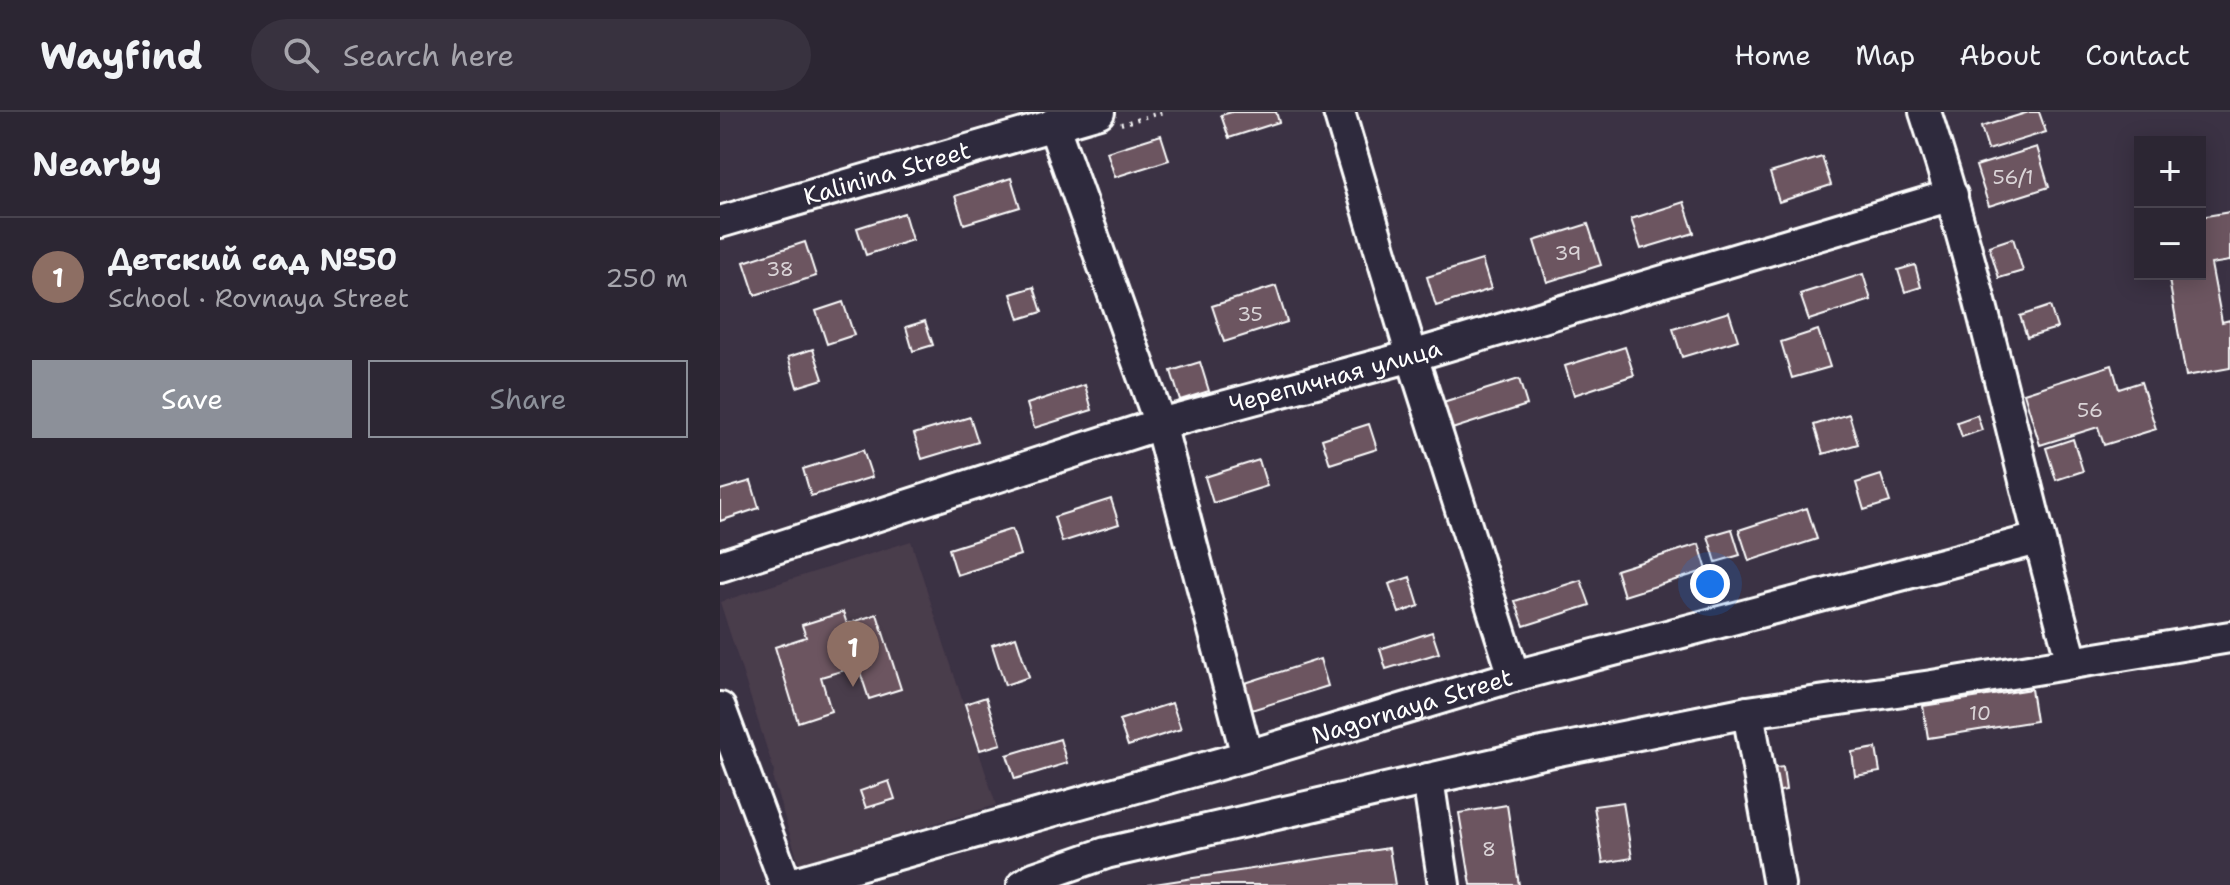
<!DOCTYPE html>
<html lang="en">
<head>
<meta charset="utf-8">
<style>
  body { margin:0; font-family:"Shantell Sans",sans-serif; background:#38323f; color:#f1f3f6 }
  .controls { position:absolute; right:24px; top:24px; display:grid; overflow:hidden; border-radius:0px; box-shadow:0 4px 20px #0003 }
  .controls button { width:72px; height:72px; display:grid; place-items:center; padding:0; border:0; border-bottom:2px solid #48434e; background:#2c2633; color:#f1f3f6; font:40px sans-serif }
  .you { position:absolute; left:990px; top:472px; width:28px; height:28px; margin:-20px; border:6px solid #fff; border-radius:50%; background:#1a73e8; box-shadow:0 0 0 12px #1a73e833 }
  .badge { display:grid; place-items:center; width:52px; height:52px; border-radius:50%; background:#8c9099; color:#fff; font-size:26px; font-weight:700 }
  .pin { position:absolute; translate:-50% -66px; filter:drop-shadow(0 2px 4px #0008) }
  .pin::after { content:''; position:absolute; top:42px; width:28px; height:24px; background:inherit; clip-path:polygon(0 0,100% 0,50% 100%) }
  .list { margin:0; padding:0; list-style:none }
  h2 { display:flex; justify-content:space-between; align-items:center; height:104px; margin:0; padding:0 32px; font-size:34px }
  h2 small { font-size:26px; font-weight:400; color:#a6a5ac }
  .list li { display:grid; grid-template-columns:52px 1fr auto; gap:24px; align-items:center; box-sizing:border-box; height:120px; padding:0 32px; border-top:2px solid #48434e }
  .list b { display:block; font-size:30px; white-space:nowrap }
  .list p { margin:0; font-size:26px; white-space:nowrap; color:#a6a5ac }
  .list em { font-size:26px; font-style:normal; color:#a6a5ac }
  .actions { display:flex; gap:16px; padding:24px 32px }
  .actions a { flex:1; padding:18px 0; border:2px solid #8c9099; border-radius:0px; text-align:center; font-size:28px; color:#8c9099 }
  .actions .main { background:#8c9099; color:#fff }
  .icon { flex:none; width:44px; height:44px; fill:none; stroke:currentColor; stroke-width:2; stroke-linecap:round; stroke-linejoin:round }
  .map { position:relative; flex:none; width:1510px; height:773px; overflow:hidden }
  header { display:flex; align-items:center; gap:48px; box-sizing:border-box; height:112px; padding:0 40px; background:#2c2633; border-bottom:2px solid #48434e }
  header strong { font-size:38px }
  nav { display:flex; gap:44px; margin-inline-start:auto; font-size:28px }
  .search { width:560px; height:72px; background:#38323f; display:flex; align-items:center; gap:20px; box-sizing:border-box; padding:0 28px; border-radius:44px; color:#a6a5ac; font-size:30px }
  main { display:flex }
  aside { flex:1; background:#2c2633 }
  .map>svg:first-child { display:block }
</style>
</head>
<body>
<header>
<strong>Wayfind</strong>
<div class="search"><svg class="icon" aria-label="search" viewBox="0 0 24 24"><circle cx="10" cy="10" r="6"/><path d="M15 15l6 6"/></svg>Search here</div>
<nav><a>Home</a><a>Map</a><a>About</a><a>Contact</a></nav>
</header>
<main>
<aside>
<h2>Nearby<small></small></h2>
<ul class="list">
<li><span class="badge" style="background:#8d6e63">1</span><div><b>Детский сад №50</b><p>School · Rovnaya Street</p></div><em>250 m</em></li>
</ul>
<div class="actions"><a class="main">Save</a><a>Share</a></div>
</aside>
<div class="map">
<svg width="1510" height="773" viewBox="0 0 1510 773">
  <rect width="100%" height="100%" fill="#3b3244"/>
  <filter id="ink" filterUnits="userSpaceOnUse"><feTurbulence type="fractalNoise" baseFrequency=".0125" numOctaves="2"/><feDisplacementMap in="SourceGraphic" scale="16" xChannelSelector="R" yChannelSelector="G"/><feConvolveMatrix kernelMatrix="1 2 1 2 8 2 1 2 1" color-interpolation-filters="sRGB"/></filter>
  <g filter="url(#ink)">
    <path fill="#4a3c4c" d="M191 429 276 693 79 752 53 668 54 659 0 490Z"/>
    <path fill="#6c5460" stroke="#fff" stroke-width="2" d="M512 0H556L559 10 509 26 501 3Z
      M1309 0H1319L1326 20 1268 38 1261 15Z
      M441 23 449 48 395 65 387 40Z
      M1317 35 1329 75 1269 94 1256 54Z
      M1102 45 1111 73 1059 90 1050 61Z
      M291 66 300 95 244 112 235 84Z
      M964 90 974 121 921 137 911 107Z
      M1510 100V149L1491 152 1502 210 1510 208V256L1466 264 1448 162H1480V105Z
      M184 101 192 128 146 143 137 116Z
      M868 112 881 153 827 170 814 129Z
      M1293 126 1303 159 1279 166 1269 134Z
      M85 130 96 164 35 183 24 150Z
      M762 148 771 177 716 194 707 165Z
      M1195 153 1201 175 1185 180 1178 158Z
      M1143 162 1151 188 1089 208 1080 182Z
      M556 174 567 210 504 230 492 194Z
      M314 175 322 200 299 207 291 182Z
      M123 190 134 223 107 232 96 199Z
      M1330 194 1337 216 1307 225 1300 204Z
      M1009 200 1018 228 962 245 953 217Z
      M205 209 213 233 193 239 186 215Z
      M1098 218 1110 255 1072 266 1061 230Z
      M905 235 914 263 854 283 845 254Z
      M93 237 103 267 77 275 68 245Z
      M480 250 489 279 460 288 451 259Z
      M1392 253 1399 277 1421 270 1436 317 1384 333 1378 315 1320 333 1304 281Z
      M799 267 807 293 732 317 723 291Z
      M365 273 372 298 314 316 307 292Z
      M1129 302 1138 332 1103 342 1094 313Z
      M1257 303 1262 318 1242 325 1237 310Z
      M250 305 258 330 202 347 194 322Z
      M649 312 657 337 610 352 602 327Z
      M1353 327 1363 359 1336 368 1326 336Z
      M143 338 152 365 91 384 83 357Z
      M539 348 547 374 493 391 485 365Z
      M1161 363 1170 390 1144 398 1136 371Z
      M31 369 39 396 0 409V378Z
      M391 387 399 412 342 430 334 405Z
      M1087 396 1097 427 1029 449 1019 418Z
      M292 417 300 443 237 463 229 437Z
      M1012 417 1020 443 996 450 988 424Z
      M979 432 987 458 904 484 896 458Z
      M690 465 699 494 679 501 669 472Z
      M861 468 870 493 804 514 795 489Z
      M123 500 127 512 157 502 181 577 149 587 138 554 101 565 111 599 78 610 55 535 86 525 82 513Z
      M712 520 719 541 666 557 660 537Z
      M296 525 309 565 285 573 272 533Z
      M600 547 608 574 525 600 516 574Z
      M1311 577 1316 609 1208 626 1203 594Z
      M266 585 281 632 260 638 245 592Z
      M452 591 461 617 408 634 399 608Z
      M340 627 347 651 295 667 287 643Z
      M1156 636 1160 660 1135 664 1132 640Z
      M1063 655 1066 678 1050 681 1046 657Z
      M169 669 175 687 146 696 140 679Z
      M903 690 912 746 883 751 874 694Z
      M787 693 799 773H751L739 701Z
      M669 736 675 773H428Z"/>
    <g fill="none" stroke-linecap="round" stroke-linejoin="round">
      <g stroke="#fff" stroke-width="36">
        <g id="minor">
          <path d="M619 0 692 244 794 564"/>
          <path d="M1205 0C1264 180 1301 367 1352 550"/>
          <path d="M333 12 440 312 527 644"/>
          <path id="s1" d="M0 110 379 0"/>
          <path id="s2" d="M0 454 440 312 692 244 1232 83"/>
          <path d="M0 596 66 773"/>
          <path d="M1028 600 1059 773"/>
          <path d="M708 667 724 773"/>
          <path id="s3" d="M67 773 527 644 794 564 1318 427"/>
          <path d="M303 773 314 766 386 741 818 642 1028 600 1212 574 1510 525"/>
        </g>
      </g>
      <path stroke="#fff" stroke-width="4" stroke-dasharray="2 6" stroke-linecap="butt" d="M401 12 443 0"/>
      <use href="#minor" stroke="#2f2a3d" stroke-width="30"/>
    </g>
  </g>
  <g text-anchor="middle" dominant-baseline="central" stroke-width="6" stroke-linejoin="round" paint-order="stroke">
    <g font-size="20" fill="#dad4d7">
      <text x="1293" y="65">56/1</text>
      <text x="848" y="141">39</text>
      <text x="60" y="157">38</text>
      <text x="530" y="202">35</text>
      <text x="1370" y="298">56</text>
      <text x="1260" y="601">10</text>
      <text x="769" y="737">8</text>
    </g>
    <g font-size="24" fill="#fff" stroke="#2f2a3d">
      <text stroke="none"><textPath href="#s1" startOffset="174">Kalinina Street</textPath></text>
      <text stroke="none"><textPath href="#s2" startOffset="644">Черепичная улица</textPath></text>
      <text stroke="none"><textPath href="#s3" startOffset="650">Nagornaya Street</textPath></text>
    </g>
  </g>
</svg>
<div class="controls">
<button>+</button>
<button>−</button>
</div>
<div class="you"></div>
<div class="pin badge" style="left:133px;top:575px;background:#8d6e63">1</div>
</div>
</main>
</body>
</html>
